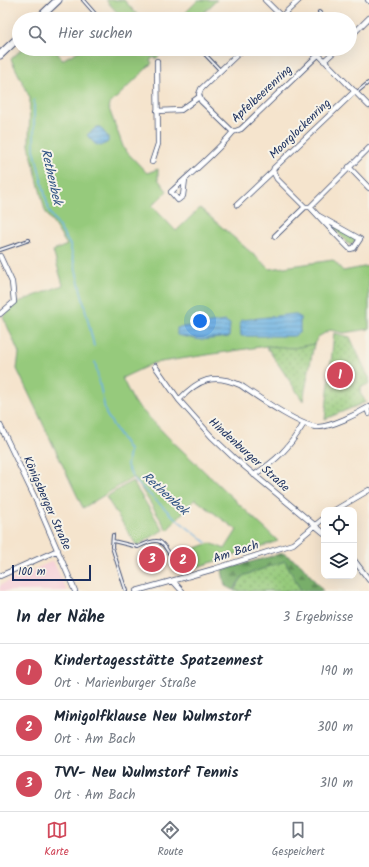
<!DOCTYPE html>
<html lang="de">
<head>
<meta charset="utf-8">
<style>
  body { margin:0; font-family:Kalam,sans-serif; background:#f2f2f3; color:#1f2937 }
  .controls { position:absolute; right:12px; bottom:12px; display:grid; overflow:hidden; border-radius:8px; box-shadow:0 4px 16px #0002 }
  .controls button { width:36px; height:36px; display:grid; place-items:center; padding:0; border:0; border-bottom:1px solid #e0e1e3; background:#fff; color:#1f2937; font:20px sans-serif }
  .scale { position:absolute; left:12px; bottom:10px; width:79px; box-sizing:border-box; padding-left:4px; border:2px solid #1b2f5e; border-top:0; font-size:11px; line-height:14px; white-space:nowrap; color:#1b2f5e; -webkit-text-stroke:3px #f7f3e8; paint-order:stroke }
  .you { position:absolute; left:200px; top:321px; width:14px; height:14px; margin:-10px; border:3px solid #fff; border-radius:50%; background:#1a73e8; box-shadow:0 0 0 6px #1a73e833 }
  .badge { display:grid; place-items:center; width:26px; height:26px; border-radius:50%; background:#d1495b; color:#fff; font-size:13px; font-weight:700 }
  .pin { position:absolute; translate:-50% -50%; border:2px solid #fff; box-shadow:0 1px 4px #0006 }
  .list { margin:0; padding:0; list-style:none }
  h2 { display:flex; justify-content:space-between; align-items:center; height:52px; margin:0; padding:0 16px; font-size:17px }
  h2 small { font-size:13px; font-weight:400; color:#747a83 }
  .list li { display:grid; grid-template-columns:26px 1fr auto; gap:12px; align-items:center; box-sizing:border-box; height:56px; padding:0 16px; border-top:1px solid #e0e1e3 }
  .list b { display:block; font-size:15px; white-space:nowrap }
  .list p { margin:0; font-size:13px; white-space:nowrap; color:#747a83 }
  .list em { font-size:13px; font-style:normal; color:#747a83 }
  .icon { flex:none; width:22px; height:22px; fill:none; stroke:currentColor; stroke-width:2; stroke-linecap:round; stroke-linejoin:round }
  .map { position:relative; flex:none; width:369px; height:591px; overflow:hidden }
  .search { position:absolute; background:#fff; box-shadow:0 4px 16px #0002; left:12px; right:12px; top:12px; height:44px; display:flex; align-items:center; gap:10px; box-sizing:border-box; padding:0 14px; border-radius:22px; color:#747a83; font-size:15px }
  .sheet { height:220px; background:#fff }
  nav { display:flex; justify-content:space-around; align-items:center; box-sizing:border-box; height:56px; border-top:1px solid #e0e1e3; background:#fff; font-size:11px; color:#747a83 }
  nav a { display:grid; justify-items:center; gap:2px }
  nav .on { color:#d1495b }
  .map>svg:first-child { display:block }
</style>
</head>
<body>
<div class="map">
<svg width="369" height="591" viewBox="0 0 369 591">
  <defs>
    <pattern id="forest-firs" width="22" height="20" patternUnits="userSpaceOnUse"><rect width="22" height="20" fill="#78ae6b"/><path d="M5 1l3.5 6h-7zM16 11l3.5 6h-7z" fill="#628e5b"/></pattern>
    <pattern id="park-dots" width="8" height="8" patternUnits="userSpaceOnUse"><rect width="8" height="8" fill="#96ca7b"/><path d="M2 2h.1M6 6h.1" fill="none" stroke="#7aa468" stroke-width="1.8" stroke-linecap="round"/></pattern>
    <pattern id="water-rules" width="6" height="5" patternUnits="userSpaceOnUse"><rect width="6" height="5" fill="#6cb2e2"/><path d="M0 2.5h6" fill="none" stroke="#5891ba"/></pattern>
  </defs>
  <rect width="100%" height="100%" fill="#f7f3e8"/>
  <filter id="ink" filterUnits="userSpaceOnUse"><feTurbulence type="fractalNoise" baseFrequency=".025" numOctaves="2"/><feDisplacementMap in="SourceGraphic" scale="8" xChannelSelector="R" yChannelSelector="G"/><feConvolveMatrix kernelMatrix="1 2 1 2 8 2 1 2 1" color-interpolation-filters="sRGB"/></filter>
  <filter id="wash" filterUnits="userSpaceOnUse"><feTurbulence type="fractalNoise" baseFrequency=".012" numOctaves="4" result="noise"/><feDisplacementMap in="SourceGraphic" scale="16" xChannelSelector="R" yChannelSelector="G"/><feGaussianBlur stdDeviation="0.9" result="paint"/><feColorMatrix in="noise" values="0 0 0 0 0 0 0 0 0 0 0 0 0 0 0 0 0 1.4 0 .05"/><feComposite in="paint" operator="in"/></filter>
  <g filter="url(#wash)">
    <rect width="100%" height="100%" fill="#f5e4cd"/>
    <path fill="#f6cfd8" d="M53 561 67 591H0V585Z"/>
    <path fill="#96ca7b" stroke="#587c6c" d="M106 0H124L141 19H118L120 16Z
      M198 0H217L197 19H179Z
      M22 49H55L62 60 82 49H166L156 59 155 57 150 60 152 63 108 106 124 149 147 173 158 169V179L167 191 152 206 176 231 200 208 270 269 333 260 343 271 369 266V329L344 333 330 330 318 337 314 344 294 348 266 346 154 363 122 378 134 402 168 437 278 541 194 568 185 552 210 543 225 549 237 530 195 499 167 530 134 477 83 508 17 369 19 353 3 316 16 303 63 285 53 251 67 245 45 211 29 145 30 98 11 59Z
      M332 225 354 238 355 241 351 245 345 242 346 241 334 228 332 229 330 227Z
      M132 481 163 530 137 546 106 497Z"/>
    <path fill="url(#forest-firs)" stroke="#4a6e64" d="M283 553 301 564 323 591H301L285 561 243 576 233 590 225 586 222 570Z"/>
    <path fill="url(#park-dots)" stroke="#587c6c" d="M334 333 350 337 369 378V384L361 387 360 393 366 402 325 419Z
      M314 344 303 401 266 346 294 348Z
      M285 561 301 591H234L243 576Z"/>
    <path fill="url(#water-rules)" stroke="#4470a0" d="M97 127H100L108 137V142L101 146 95 144 87 135Z
      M294 314 300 317V332L294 336H241L240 323 242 320Z
      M225 321 230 324 229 337 201 340 177 335V328Z"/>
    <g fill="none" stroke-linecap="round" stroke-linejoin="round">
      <path stroke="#6cb2e2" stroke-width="1.5" d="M34 100V149L49 211 70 245 94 346
        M95 362 106 414 129 450 127 466 134 480 175 518 206 542"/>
    </g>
  </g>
  <g filter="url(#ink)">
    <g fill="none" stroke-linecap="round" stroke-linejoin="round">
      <g stroke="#3c4a6f" stroke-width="4">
        <path id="lane" d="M83 0 97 16
          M319 12 326 19
          M200 49 220 70
          M357 92 368 83
          M0 250 29 240
          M113 535 112 547 126 591
          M113 541 138 547C162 535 161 541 174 561"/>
      </g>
      <g stroke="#3c4a6f" stroke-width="6">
        <path id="street" d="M265 0 284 19
          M368 0 369 1
          M281 17 299 0
          M274 19 279 14
          M350 37 369 18
          M243 49 201 89 199 94 201 101 233 132 241 129 318 55
          M313 49 369 106
          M324 61 337 49
          M355 91 274 168 273 171 277 179 305 207H310L369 148
          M157 111 181 110 199 97
          M152 162 158 144 157 61
          M349 167 369 188
          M185 179 183 196 178 200 171 192C192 172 215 154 233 132
          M237 205 273 171
          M310 207C323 221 336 235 350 249L354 248 360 239 319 216
          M275 236 305 207
          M0 256 12 282 14 302 0 314
          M155 366 179 400 211 436 233 457 324 533
          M179 400C198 379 214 373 240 385 255 395 302 428 318 427 331 427 357 414 369 407
          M367 408 369 414
          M0 425 35 498 75 591
          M254 475C278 459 288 449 303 425
          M335 510 369 490
          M354 560 369 580
          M0 576 58 550
          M173 581 182 591
          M136 591 214 569 293 544 324 518"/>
      </g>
      <g stroke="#3c4a6f" stroke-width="9">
        <path id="primary" d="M38 19 58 0
          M0 55 19 37"/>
      </g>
      <use href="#lane" stroke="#fff" stroke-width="2"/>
      <use href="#street" stroke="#fff" stroke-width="4.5"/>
      <use href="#primary" stroke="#fff" stroke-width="7"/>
    </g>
  </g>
  <g text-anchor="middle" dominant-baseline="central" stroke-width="4" stroke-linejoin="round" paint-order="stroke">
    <g font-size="12" fill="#1b2f5e" stroke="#f7f3e8">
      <text transform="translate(262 94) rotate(-43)">Apfelbeerenring</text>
      <text transform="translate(300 129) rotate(-44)">Moorglockenring</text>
      <text transform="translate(249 455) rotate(42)">Hindenburger Straße</text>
      <text transform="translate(47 503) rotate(66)">Königsberger Straße</text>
      <text transform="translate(236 552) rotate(-18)">Am Bach</text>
    </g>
    <g font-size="13" font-style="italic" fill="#335686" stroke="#f7f3e8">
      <text transform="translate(51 177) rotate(77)">Rethenbek</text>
      <text transform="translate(165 494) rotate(42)">Rethenbek</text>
    </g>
  </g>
</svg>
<div class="controls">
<button><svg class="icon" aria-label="locate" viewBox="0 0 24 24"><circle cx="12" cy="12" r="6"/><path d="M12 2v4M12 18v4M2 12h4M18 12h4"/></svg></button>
<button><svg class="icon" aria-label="layers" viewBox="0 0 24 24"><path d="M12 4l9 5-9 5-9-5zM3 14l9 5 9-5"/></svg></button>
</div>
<div class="scale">100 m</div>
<div class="you"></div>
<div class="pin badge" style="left:340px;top:375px">1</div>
<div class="pin badge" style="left:183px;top:560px">2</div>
<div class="pin badge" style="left:152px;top:559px">3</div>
<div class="search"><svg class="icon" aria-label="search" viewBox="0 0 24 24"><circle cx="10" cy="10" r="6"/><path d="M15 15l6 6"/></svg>Hier suchen</div>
</div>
<section class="sheet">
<h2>In der Nähe<small>3 Ergebnisse</small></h2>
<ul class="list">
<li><span class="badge">1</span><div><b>Kindertagesstätte Spatzennest</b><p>Ort · Marienburger Straße</p></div><em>190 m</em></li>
<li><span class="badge">2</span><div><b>Minigolfklause Neu Wulmstorf</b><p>Ort · Am Bach</p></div><em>300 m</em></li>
<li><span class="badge">3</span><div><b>TVV- Neu Wulmstorf Tennis</b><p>Ort · Am Bach</p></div><em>310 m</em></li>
</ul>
</section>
<nav>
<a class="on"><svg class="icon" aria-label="map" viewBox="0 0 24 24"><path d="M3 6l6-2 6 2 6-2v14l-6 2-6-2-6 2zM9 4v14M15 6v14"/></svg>Karte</a>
<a><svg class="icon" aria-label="directions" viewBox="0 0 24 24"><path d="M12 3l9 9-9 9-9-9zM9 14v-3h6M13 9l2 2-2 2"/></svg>Route</a>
<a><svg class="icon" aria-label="saved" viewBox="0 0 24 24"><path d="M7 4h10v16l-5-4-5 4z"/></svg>Gespeichert</a>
</nav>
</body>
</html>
